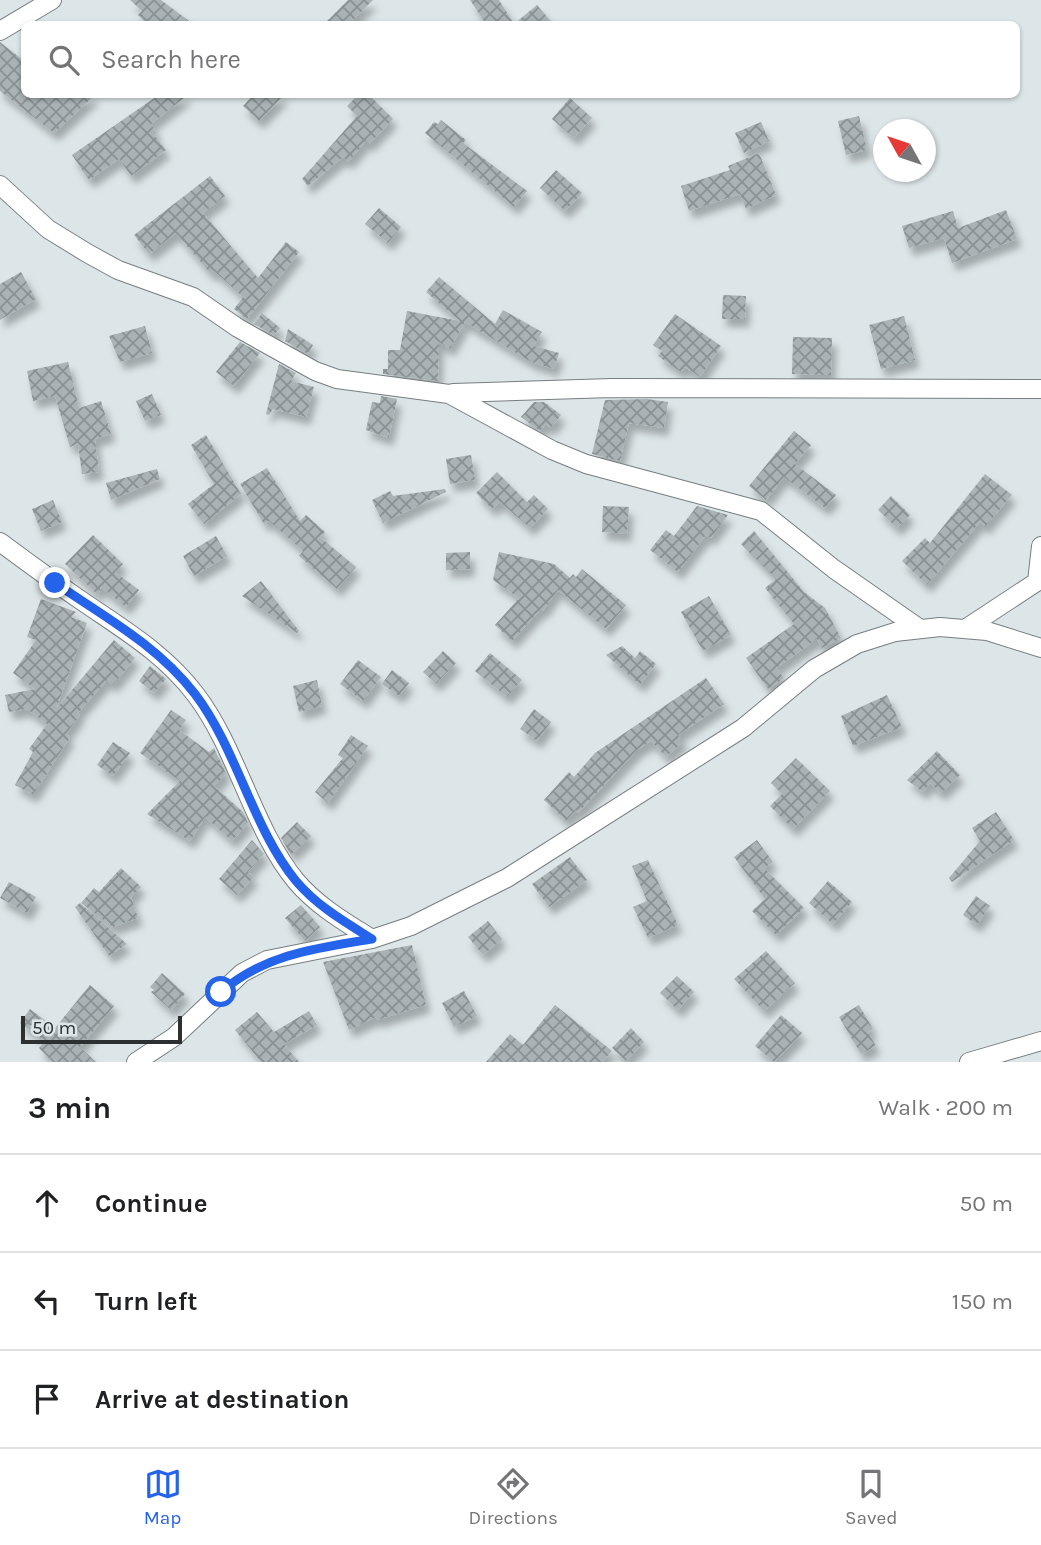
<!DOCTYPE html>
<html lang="en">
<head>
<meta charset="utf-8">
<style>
  body { margin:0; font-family:Karla,sans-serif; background:#f2f2f2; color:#202124 }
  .compass { position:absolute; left:873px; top:119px; width:63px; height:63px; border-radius:50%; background:#fff; box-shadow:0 2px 5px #0004; rotate:310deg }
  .scale { position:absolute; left:21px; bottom:18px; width:161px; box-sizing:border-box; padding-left:7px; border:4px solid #2d3031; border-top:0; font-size:19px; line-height:24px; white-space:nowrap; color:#2d3031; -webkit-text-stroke:5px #dce5e7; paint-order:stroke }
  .stop { position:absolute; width:21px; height:21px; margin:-16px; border:5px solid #2563eb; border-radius:50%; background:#fff }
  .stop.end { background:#2563eb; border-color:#fff; box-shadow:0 2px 7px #0008 }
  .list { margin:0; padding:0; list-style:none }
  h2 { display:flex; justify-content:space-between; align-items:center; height:91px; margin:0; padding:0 28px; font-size:30px }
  h2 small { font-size:23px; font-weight:400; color:#757577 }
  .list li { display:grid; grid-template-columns:46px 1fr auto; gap:21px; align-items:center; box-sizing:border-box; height:98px; padding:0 28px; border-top:2px solid #e0e0e0 }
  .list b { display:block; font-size:26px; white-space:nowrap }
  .list em { font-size:23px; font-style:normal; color:#757577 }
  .icon { flex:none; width:38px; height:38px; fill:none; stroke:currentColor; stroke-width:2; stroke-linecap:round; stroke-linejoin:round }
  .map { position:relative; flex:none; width:1041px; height:1062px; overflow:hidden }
  .search { position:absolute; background:#fff; box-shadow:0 2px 5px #0004; left:21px; right:21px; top:21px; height:77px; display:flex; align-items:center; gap:18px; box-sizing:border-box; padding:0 24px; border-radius:10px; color:#757577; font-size:26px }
  .sheet { height:385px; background:#fff }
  nav { display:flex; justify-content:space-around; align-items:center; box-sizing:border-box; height:98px; border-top:2px solid #e0e0e0; background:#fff; font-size:19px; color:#757577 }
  nav a { display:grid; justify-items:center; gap:4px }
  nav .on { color:#2563eb }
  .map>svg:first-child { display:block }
</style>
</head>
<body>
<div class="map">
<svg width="1041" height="1062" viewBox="0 0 1041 1062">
  <defs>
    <pattern id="building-cross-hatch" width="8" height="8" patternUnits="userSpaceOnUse" patternTransform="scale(1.75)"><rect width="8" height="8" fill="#a9b2b4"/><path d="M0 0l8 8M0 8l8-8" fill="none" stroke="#8a9193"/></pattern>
    <filter id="shadow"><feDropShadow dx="4.5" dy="8" stdDeviation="3.5" flood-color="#0004"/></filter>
  </defs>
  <rect width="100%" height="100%" fill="#dce5e7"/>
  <path fill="url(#building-cross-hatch)" filter="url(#shadow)" d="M130 0H161L193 24H147L138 15 142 11Z
    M348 0H373L349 24H324Z
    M470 0H499L514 24 537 5 553 24H486Z
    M0 42 24 61V94H96L54 133 0 91Z
    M160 94H189L151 124 157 133 154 135 166 150 131 176 119 159 89 180 72 155Z
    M254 94H285L259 121 243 106Z
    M359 94H368L393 119 369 144 366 141 348 162 343 157 308 186 302 179 357 116 347 106Z
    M570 98 592 118 574 138 552 119Z
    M859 116 867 150 846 155 838 121Z
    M441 120 466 140 463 143 527 191 514 207 425 133 434 122 438 124Z
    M761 122 769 141 744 153 735 133Z
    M759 153 776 195 746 209 740 194 689 211 681 186 730 170 728 166Z
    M556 170 582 193 565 211 540 188Z
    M210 176 225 196 203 213 258 278 286 242 299 252 247 319 234 309 243 297 214 271 211 274 176 233 149 254 134 235Z
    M379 208 401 227 388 243 365 224Z
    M1006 210 1017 239 952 263 944 238 909 248 902 226 953 211 958 228Z
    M21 272 36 299 0 320V284Z
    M439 277 495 324 503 310 542 332 534 346 559 353 554 369 531 362 465 322 450 349 439 342 438 381 383 374V369H388V350H400L407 311 460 321 426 292Z
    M723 295 746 296 745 319H722Z
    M262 313 280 328 274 335 254 324Z
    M675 314 721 346 700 377 685 367 681 372 658 356 662 351 653 345Z
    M904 316 915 360 881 369 869 325Z
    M145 326 152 353 120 362 109 336Z
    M288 329 313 345 308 354 285 341Z
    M793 337 832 338 831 375 792 374Z
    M240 342 260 353 234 386 216 372Z
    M68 362 79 408 101 401 111 434 95 439 99 472 82 474 78 444 70 447 55 396 33 401 27 371Z
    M279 364 296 373 291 381 314 387 306 417 273 409 269 415 266 414Z
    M152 394 161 415 145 421 136 401Z
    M381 396 397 399 389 438 366 430 372 402 380 403Z
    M647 399 668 402 664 428 629 423 620 461 592 454 605 400Z
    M534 402H544L561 415 551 428 546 424 540 431 521 417Z
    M794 431 811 445 795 464 836 495 825 508 784 477 766 500 749 486Z
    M206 435 241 494 204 524 188 504 214 484 191 445Z
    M471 455 475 480 450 484 446 459Z
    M267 468 300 521 306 515 325 532 320 537 356 567 337 589 299 556 303 551 269 521 264 524 240 484Z
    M157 469 160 479 111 500 106 483Z
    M497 472 527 502 534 495 548 509 530 528 500 502 492 509 476 493Z
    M985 474 1012 495 985 527 980 522 927 585 902 561 925 538 930 543Z
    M445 489 446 492 383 523 372 500 390 491 393 496Z
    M891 496 910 515 897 528 878 510Z
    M53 500 62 522 41 531 32 509Z
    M603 506 629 507 627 534 602 532Z
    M697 506 728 515 711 538 706 535 678 572 650 550 666 530 674 536Z
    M754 531 804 592 825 608 841 638 822 648 817 639 776 668 784 678 768 689 746 658 794 624 765 588 776 579 741 544Z
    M93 535 123 564 115 572 139 590 126 607 101 587 98 595 65 564Z
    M216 536 227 556 194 576 183 556Z
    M470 552V569L446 570V553Z
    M499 552 554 564 570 578 573 574 576 577 582 569 626 605 606 629 558 590 543 611 541 609 512 641 495 625 519 598 493 580Z
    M261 581 299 631 297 633 242 596Z
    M709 596 731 635 703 651 681 612Z
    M41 599 76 612 71 617 87 623 56 709 114 640 135 658 113 685 107 680 78 713 80 715 66 734 70 737 33 795 15 785 33 752 29 749 47 724 27 709 9 712 5 695 35 689 13 673 36 640 27 637Z
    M622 646 635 658 640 651 656 664 640 685 606 655Z
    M443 651 456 663 436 684 423 672Z
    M490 653 522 680 507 697 475 671Z
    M358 660 381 677 363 701 340 684Z
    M150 666 166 679 154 693 139 681Z
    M392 670 409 683 399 696 382 684Z
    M706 678 724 704 678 735 684 741 666 757 651 741 637 750 578 813 576 810 566 821 544 800 569 772 574 777 595 753Z
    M317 680 322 706 299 712 293 686Z
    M887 695 902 727 853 746 841 716Z
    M534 709 551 722 537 741 520 729Z
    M171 710 186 720 179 730 209 752 214 748 224 769 226 774 214 786 243 812 248 823 232 841 205 817 190 841 147 814 180 781 140 753Z
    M351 735 368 746 328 803 315 792 343 758 338 755Z
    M113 742 130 753 113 776 97 765Z
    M937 751 960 775 941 793 930 783 923 792 907 780Z
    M796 758 830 791 793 829 770 806 782 794 771 783Z
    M996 812 1014 840 952 882 949 878 980 841 972 828Z
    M297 822 311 836 291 855 281 838Z
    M252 840 264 854 248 872 254 877 237 895 219 879Z
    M757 840 773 862 764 868 804 908 776 935 752 911 765 899 734 857Z
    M570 857 587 880 549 907 532 884Z
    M648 860 678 925 648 938 633 907 647 901 632 866Z
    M121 868 141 887 131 897 138 918 113 927 81 903 94 888 99 892Z
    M828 881 852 902 833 924 809 903Z
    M9 882 36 897 27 913 0 898Z
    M976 896 990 906 977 925 963 915Z
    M80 903 127 944 109 956 75 907Z
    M301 905 320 927 305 941 285 918Z
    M488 921 502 939 483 955 468 937Z
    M412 945 426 1005 377 1020 376 1017 349 1030 323 962Z
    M766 951 795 983 764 1011 734 979Z
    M162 973 185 994 171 1010 151 992 154 990 150 987Z
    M677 976 694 992 678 1010 660 993Z
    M90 985 114 1006 80 1047 96 1062H53L39 1048 45 1041 20 1023 30 1009 55 1028Z
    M464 991 477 1016 454 1027 442 1003Z
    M555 1005 612 1051 602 1062H486L510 1034 523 1045Z
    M859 1005 873 1029 868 1032 876 1046 861 1054 839 1017Z
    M309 1011 317 1025 284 1044 299 1062H261L235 1030 257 1012 274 1032Z
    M781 1015 802 1033 774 1062 755 1046Z
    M631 1028 644 1042 626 1061 612 1048Z"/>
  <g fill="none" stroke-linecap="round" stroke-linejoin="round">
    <g stroke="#767e80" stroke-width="20">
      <path id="street" d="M0 31 52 0
        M0 185 48 229 87 253 118 270 193 297 238 328 315 371 337 379 449 394 552 450 586 464 761 511 834 569 920 629
        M453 393 612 388 1041 389
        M0 542C27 562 54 582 82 601 124 630 164 653 196 695 237 749 254 831 296 881 317 906 345 922 372 939
        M1037 582 1041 546
        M965 629 1041 579
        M136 1062 174 1037 242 973 267 960 372 939 411 926 507 878 743 728 814 669 857 644 895 632 940 627 987 631 1041 648
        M969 1062 1041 1041"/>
    </g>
    <use href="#street" stroke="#fff" stroke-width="18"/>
  </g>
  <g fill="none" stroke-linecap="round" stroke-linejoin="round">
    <path stroke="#2563eb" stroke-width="9" d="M55 583C105 617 157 645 195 694 237 749 253 829 296 881 317 906 345 922 372 939 317 948 265 954 221 992"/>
  </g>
</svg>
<svg class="compass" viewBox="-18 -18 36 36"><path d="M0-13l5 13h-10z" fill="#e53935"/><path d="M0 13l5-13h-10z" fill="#757577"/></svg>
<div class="scale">50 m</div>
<div class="stop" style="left:221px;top:992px"></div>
<div class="stop end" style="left:55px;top:583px"></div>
<div class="search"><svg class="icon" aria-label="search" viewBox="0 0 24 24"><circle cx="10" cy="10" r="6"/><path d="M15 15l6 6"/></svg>Search here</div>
</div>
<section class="sheet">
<h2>3 min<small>Walk · 200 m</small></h2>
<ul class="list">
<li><svg class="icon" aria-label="ahead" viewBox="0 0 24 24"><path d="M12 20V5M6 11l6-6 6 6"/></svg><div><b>Continue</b></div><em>50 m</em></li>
<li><svg class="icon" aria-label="left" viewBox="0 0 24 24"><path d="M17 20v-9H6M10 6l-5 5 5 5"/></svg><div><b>Turn left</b></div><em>150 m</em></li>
<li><svg class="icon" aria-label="arrive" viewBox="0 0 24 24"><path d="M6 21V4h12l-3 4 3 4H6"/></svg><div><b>Arrive at destination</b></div></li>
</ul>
</section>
<nav>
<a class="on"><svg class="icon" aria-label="map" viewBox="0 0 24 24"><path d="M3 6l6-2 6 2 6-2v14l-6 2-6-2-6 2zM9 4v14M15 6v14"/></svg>Map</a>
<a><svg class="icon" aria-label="directions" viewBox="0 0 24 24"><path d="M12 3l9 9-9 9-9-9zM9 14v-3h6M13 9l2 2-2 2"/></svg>Directions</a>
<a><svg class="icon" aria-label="saved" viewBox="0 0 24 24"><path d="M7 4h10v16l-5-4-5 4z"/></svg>Saved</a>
</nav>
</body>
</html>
